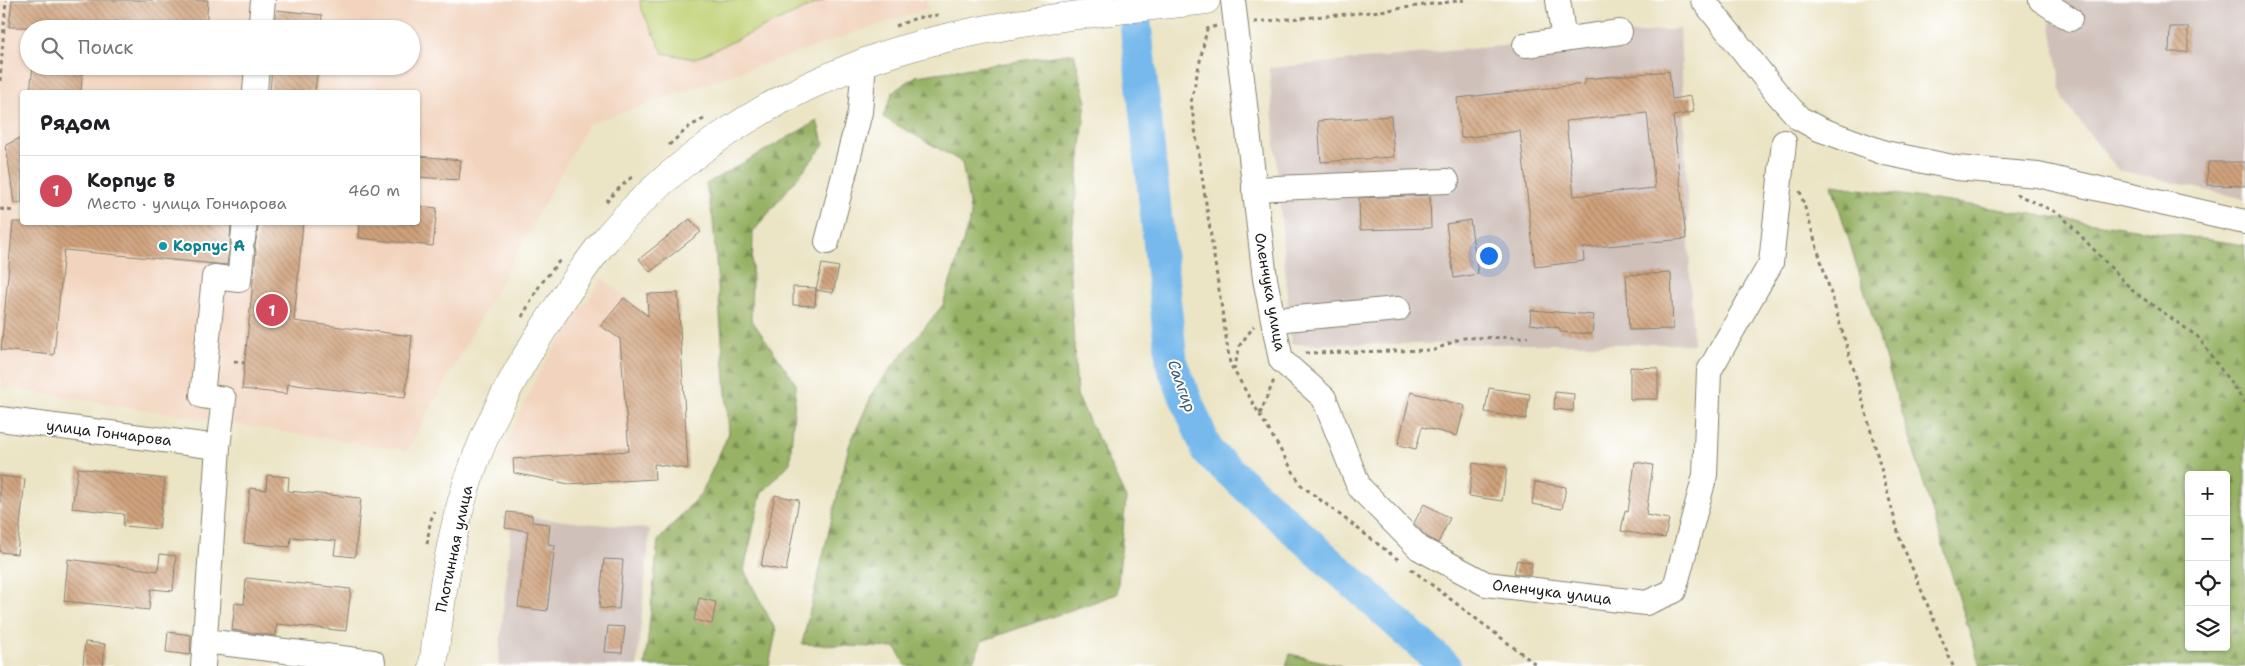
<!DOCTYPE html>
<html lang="ru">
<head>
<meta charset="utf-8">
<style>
  body { margin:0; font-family:"Shantell Sans",sans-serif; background:#f2f2f2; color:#202124 }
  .controls { position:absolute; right:15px; bottom:15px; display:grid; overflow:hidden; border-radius:5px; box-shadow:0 1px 4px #0004 }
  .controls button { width:45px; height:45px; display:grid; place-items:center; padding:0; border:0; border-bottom:1px solid #e0e0e0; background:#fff; color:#202124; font:25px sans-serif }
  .you { position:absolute; left:1488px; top:255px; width:18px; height:18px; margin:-12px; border:4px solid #fff; border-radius:50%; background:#1a73e8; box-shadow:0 0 0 8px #1a73e833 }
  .badge { display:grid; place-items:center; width:32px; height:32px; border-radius:50%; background:#d1495b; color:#fff; font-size:16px; font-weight:700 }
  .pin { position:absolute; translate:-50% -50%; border:2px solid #fff; box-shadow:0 1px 5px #0006 }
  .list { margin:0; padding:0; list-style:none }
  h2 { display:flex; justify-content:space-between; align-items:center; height:65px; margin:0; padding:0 20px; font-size:21px }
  h2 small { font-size:16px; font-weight:400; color:#757577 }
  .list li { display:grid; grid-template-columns:32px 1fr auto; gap:15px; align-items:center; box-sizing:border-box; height:70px; padding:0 20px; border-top:1px solid #e0e0e0 }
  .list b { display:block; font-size:19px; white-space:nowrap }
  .list p { margin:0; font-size:16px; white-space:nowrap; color:#757577 }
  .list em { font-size:16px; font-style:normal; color:#757577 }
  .icon { flex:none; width:28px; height:28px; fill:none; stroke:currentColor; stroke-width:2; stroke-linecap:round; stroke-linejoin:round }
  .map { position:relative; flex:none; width:2245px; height:666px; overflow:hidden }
  .search { position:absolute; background:#fff; box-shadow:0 1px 4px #0004; left:20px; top:20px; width:400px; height:55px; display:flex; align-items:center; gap:12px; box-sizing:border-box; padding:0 18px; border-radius:28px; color:#757577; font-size:19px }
  .panel { position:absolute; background:#fff; box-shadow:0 1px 4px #0004; left:20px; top:90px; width:400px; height:135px; border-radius:5px }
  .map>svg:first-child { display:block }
</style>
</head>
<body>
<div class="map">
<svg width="2245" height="666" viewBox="0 0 2245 666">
  <defs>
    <pattern id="forest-firs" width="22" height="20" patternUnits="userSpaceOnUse" patternTransform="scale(1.25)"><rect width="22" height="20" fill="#97b265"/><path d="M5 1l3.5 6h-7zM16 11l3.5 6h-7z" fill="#7a9052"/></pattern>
    <pattern id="building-back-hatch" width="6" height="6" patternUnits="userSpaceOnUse" patternTransform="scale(1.25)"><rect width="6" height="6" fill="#d0a37d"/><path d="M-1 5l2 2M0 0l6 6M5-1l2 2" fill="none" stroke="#a88466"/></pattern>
  </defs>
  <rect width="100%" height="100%" fill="#fff"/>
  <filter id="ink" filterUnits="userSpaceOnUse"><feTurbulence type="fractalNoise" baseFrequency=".02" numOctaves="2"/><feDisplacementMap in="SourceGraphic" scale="10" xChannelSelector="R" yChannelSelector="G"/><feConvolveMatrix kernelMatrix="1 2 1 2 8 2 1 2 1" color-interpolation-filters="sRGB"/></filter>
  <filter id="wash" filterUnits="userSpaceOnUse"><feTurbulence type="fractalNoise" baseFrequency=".0096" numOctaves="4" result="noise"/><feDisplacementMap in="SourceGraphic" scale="20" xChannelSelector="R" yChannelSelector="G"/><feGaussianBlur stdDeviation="1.12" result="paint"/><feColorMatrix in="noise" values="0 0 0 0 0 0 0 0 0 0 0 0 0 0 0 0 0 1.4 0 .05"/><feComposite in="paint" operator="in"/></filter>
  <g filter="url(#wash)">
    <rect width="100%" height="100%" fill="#ebe4c5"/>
    <path fill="#f2d4be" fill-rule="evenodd" d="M0 0H926L928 8 588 124 407 451 0 387ZM29 29H411V66H29ZM22 92H418V222H22Z
      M603 278 647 315 655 479 569 484 514 473 498 459 541 369Z"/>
    <path fill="#cfc0ba" d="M2047 0H2245V199L2118 170 2063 100Z
      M1680 29 1693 344H1291L1269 68Z
      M512 516 650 529 637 666H498Z"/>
    <path fill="url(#forest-firs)" stroke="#5a6740" fill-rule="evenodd" d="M1074 53 1086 99 1069 262 1077 395 1126 498 1117 594 982 641 971 666H906L896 648 802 644 849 446 875 388 943 305 971 216 962 162 883 117 893 92 916 76Z
      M817 121 824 145 753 232 751 319 796 384 790 463 761 494 744 570 776 631 769 666H645L658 541 702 492 729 433 713 220 706 184Z
      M1832 185 2245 245V666H1980ZM2189 475H2226V647H2189Z
      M1290 654 1341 666H1286Z"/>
    <path fill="#bfd073" stroke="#6e7648" d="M640 0H824L694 59 663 53 641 8Z"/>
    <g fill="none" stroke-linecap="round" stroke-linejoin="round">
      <path stroke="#77b9ec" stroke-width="32" d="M1133 0 1172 365 1208 452 1445 666"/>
    </g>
    <g id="blocks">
      <path fill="url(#building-back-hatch)" fill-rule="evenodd" d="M12 0H208L206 29 9 27Z
        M277 10 322 15 321 29H275Z
        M2170 27H2188V52H2169Z
        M33 66H83L81 92H30Z
        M272 66H318L315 92H270Z
        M1669 71 1672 99 1691 96 1694 112 1673 116 1686 239 1583 248 1584 261 1535 267 1520 131 1461 138 1457 98 1585 84V79ZM1647 113 1655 188 1574 196 1566 121Z
        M1391 116 1394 157 1321 162 1318 121Z
        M22 137V203H14L6 145Z
        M418 156 461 160 459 180 418 177Z
        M2208 162H2245V186L2207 185Z
        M1430 195 1431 228 1360 230 1359 198Z
        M418 206 437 208 433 246 359 238 360 222H418Z
        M690 219 701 232 650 272 639 259Z
        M1470 220 1478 274 1454 278 1446 224Z
        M13 222H231L230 244 227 265 64 250 54 355 1 350Z
        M259 222H303L294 321 412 336 405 398 288 384 287 394 242 389 256 252 255 246Z
        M822 264 839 267 833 293 816 290Z
        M1671 273 1673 329 1629 330 1626 275Z
        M793 287 816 288 815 306 793 305Z
        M678 293 688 469 654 464 655 479 569 484 514 473 513 459 629 451 620 339 601 326 624 298 648 316 647 294Z
        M1531 310 1594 315 1592 334 1560 332V328L1530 324Z
        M1630 367 1658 368V399H1630Z
        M1489 388 1530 394 1526 419 1485 412Z
        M1411 392 1465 406 1457 436 1422 427 1416 449 1398 445Z
        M1555 392 1574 394 1573 411 1554 409Z
        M1635 462 1653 465 1646 515 1669 519 1665 538 1621 531 1625 511 1628 512Z
        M1473 463 1507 468 1502 501 1469 496Z
        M78 468 165 479 159 529 123 526 124 514 72 508Z
        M267 475 289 477 288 491 361 498 355 557 334 555 336 541 291 537 290 547 244 543 250 488 266 490Z
        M0 476 25 479 17 554 0 552Z
        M1535 482 1566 487 1562 509 1532 504Z
        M775 495 799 500 786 571 761 566Z
        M1424 504 1450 518 1438 543 1427 537 1414 523Z
        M507 512 532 515V522L550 524 548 544 555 545 547 611 518 607 528 531 505 528Z
        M160 554 176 556 173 591 151 589 149 610 64 601 68 559 158 571Z
        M604 559 623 560 619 609 599 608Z
        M1517 560 1532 563 1530 575 1514 573Z
        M246 578 351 589 346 631 277 624 276 636 232 630 235 603 244 604Z
        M699 598 716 602 712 624 694 620Z
        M608 626 625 627 622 653 605 652Z
        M168 632 191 635 190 655 166 652Z
        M85 642 105 644 103 666H83Z"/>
    </g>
  </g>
  <g filter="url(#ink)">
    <use href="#blocks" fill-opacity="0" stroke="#848070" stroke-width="1"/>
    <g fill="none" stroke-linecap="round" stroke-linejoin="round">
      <g stroke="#848070" stroke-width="26">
        <path id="minor" d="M1233 0 1265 279 1281 360 1324 398 1359 487 1419 548 1486 584 1646 603 1674 591 1705 475 1709 371 1771 263 1784 142
          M1558 0 1564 40
          M1703 0 1776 92 1799 118 1819 129 1885 153 1957 168 2038 175 2245 222
          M2041 0 2070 19
          M260 29 263 1
          M1525 45 1620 32
          M255 92 257 66
          M1254 189 1447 181
          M243 239 245 222
          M827 242 860 112 864 62
          M1274 320 1398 309
          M0 419 218 447
          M205 641 373 662 372 666
          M203 666 218 447 224 399 202 396 214 277 239 280 242 251"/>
      </g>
      <g stroke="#848070" stroke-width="29">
        <path id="major" d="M433 666C440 607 448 544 466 487 483 433 510 381 540 334 559 305 577 276 598 249 665 164 764 100 865 62 970 23 1095 13 1206 0"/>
      </g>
      <path stroke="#848070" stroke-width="3" stroke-dasharray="4 4" stroke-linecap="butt" d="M1254 22 1372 12 1464 0
        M896 26 916 18 938 15
        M1216 26 1207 29 1191 102 1230 364 1301 485 1400 561
        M0 81 6 0
        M669 145 690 126 706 118
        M1800 191 1859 387 1900 539 1953 666
        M2016 194 2060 214 2134 292 2198 337 2245 403
        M606 202 616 191 634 175
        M0 209 14 211
        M522 317 540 285 560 260
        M1305 353 1434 350 1462 338 1528 337
        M234 361 244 363
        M1234 370 1240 345 1254 326
        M1260 414 1274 380
        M427 544 430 523 434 511
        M1411 569 1538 666"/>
      <use href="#minor" stroke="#fff" stroke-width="24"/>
      <use href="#major" stroke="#fff" stroke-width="28"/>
    </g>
  </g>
  <circle fill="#0f9aa8" stroke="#fff" stroke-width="2" cx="163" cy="246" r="5"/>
  <g text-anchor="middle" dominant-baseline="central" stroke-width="4" stroke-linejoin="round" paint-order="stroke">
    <g font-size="15" font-weight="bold" fill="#0d838f" stroke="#fff" text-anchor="start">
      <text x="173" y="246">Корпус А</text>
    </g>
    <g font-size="15" fill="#1c1c1c" stroke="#fff">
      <text transform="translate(1270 292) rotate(80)">Оленчука улица</text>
      <text transform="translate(109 433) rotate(7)">улица Гончарова</text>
      <text transform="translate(454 549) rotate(-78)">Плотинная улица</text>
      <text transform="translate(1552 592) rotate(7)">Оленчука улица</text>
    </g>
    <g font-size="16" font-style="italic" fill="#405b6f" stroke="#fff">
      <text transform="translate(1182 386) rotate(70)">Салгир</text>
    </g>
  </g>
</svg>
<div class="controls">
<button>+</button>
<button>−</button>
<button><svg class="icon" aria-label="locate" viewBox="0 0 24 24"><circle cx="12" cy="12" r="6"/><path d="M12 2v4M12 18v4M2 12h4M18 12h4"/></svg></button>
<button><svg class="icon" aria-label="layers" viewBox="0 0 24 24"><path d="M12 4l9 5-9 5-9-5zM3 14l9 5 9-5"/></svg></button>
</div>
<div class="you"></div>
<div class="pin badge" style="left:272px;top:310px">1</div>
<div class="search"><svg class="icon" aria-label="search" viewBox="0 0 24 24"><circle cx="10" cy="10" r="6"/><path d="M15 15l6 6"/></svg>Поиск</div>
<section class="panel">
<h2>Рядом<small></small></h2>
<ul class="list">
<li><span class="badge">1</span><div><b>Корпус В</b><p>Место · улица Гончарова</p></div><em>460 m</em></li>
</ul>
</section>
</div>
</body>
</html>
